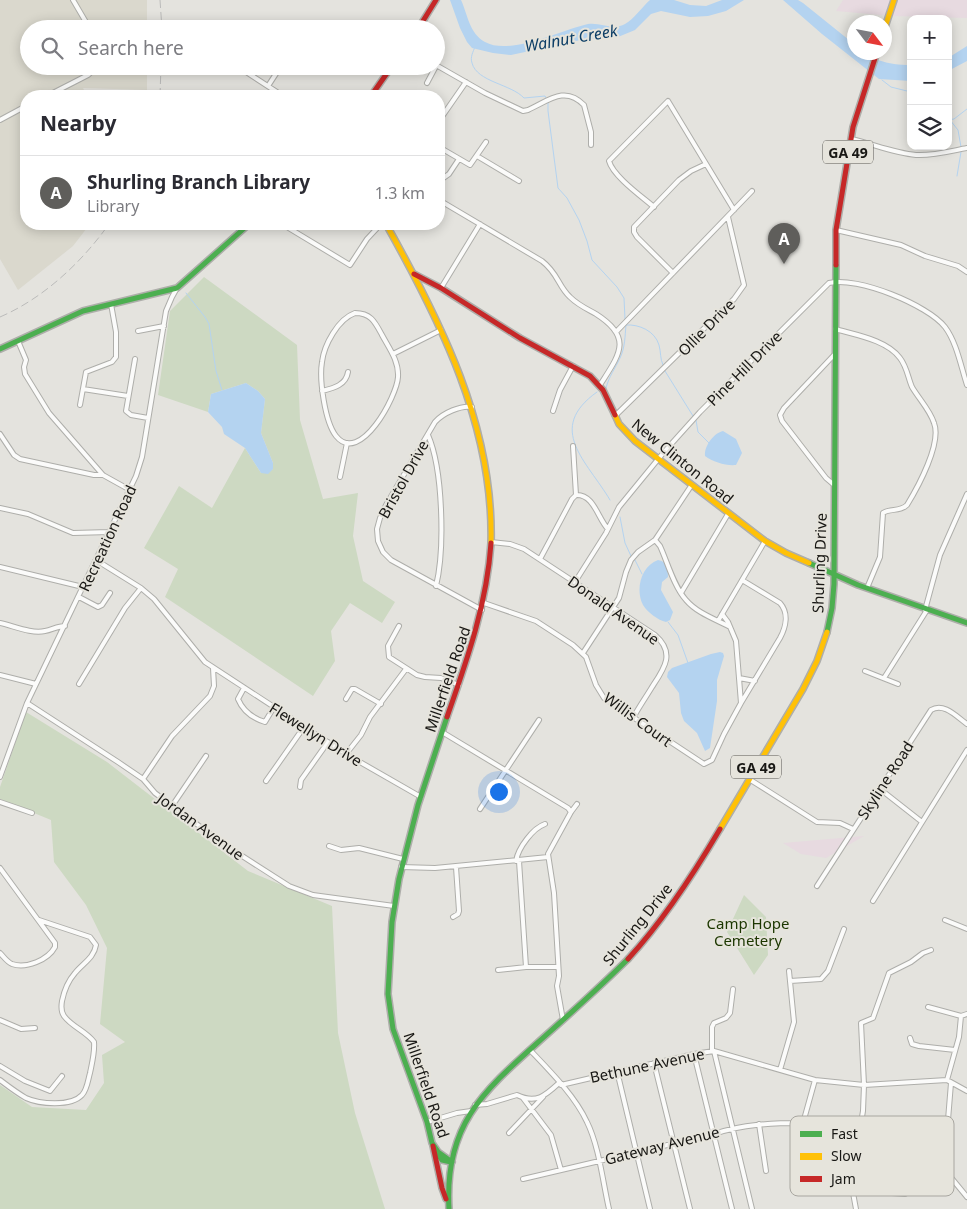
<!DOCTYPE html>
<html lang="en">
<head>
<meta charset="utf-8">
<style>
  body { margin:0; font-family:"Noto Sans",sans-serif; background:#f2f2f3; color:#2b2b33 }
  .controls { position:absolute; right:15px; top:15px; display:grid; overflow:hidden; border-radius:10px; box-shadow:0 2px 12px #0003 }
  .controls button { width:45px; height:45px; display:grid; place-items:center; padding:0; border:0; border-bottom:1px solid #e1e1e2; background:#fff; color:#2b2b33; font:25px sans-serif }
  .compass { position:absolute; left:847px; top:15px; width:45px; height:45px; border-radius:50%; background:#fff; box-shadow:0 2px 12px #0003; rotate:122deg }
  .you { position:absolute; left:498px; top:791px; width:18px; height:18px; margin:-12px; border:4px solid #fff; border-radius:50%; background:#1a73e8; box-shadow:0 0 0 8px #1a73e833 }
  .badge { display:grid; place-items:center; width:32px; height:32px; border-radius:50%; background:#5f5e5b; color:#fff; font-size:16px; font-weight:700 }
  .pin { position:absolute; translate:-50% -41px; filter:drop-shadow(0 1px 2px #0008) }
  .pin::after { content:''; position:absolute; top:26px; width:18px; height:15px; background:inherit; clip-path:polygon(0 0,100% 0,50% 100%) }
  .list { margin:0; padding:0; list-style:none }
  h2 { display:flex; justify-content:space-between; align-items:center; height:65px; margin:0; padding:0 20px; font-size:21px }
  h2 small { font-size:16px; font-weight:400; color:#7c7c81 }
  .list li { display:grid; grid-template-columns:32px 1fr auto; gap:15px; align-items:center; box-sizing:border-box; height:75px; padding:0 20px; border-top:1px solid #e1e1e2 }
  .list b { display:block; font-size:19px; white-space:nowrap }
  .list p { margin:0; font-size:16px; white-space:nowrap; color:#7c7c81 }
  .list em { font-size:16px; font-style:normal; color:#7c7c81 }
  .icon { flex:none; width:28px; height:28px; fill:none; stroke:currentColor; stroke-width:2; stroke-linecap:round; stroke-linejoin:round }
  .map { position:relative; flex:none; width:967px; height:1209px; overflow:hidden }
  .search { position:absolute; background:#fff; box-shadow:0 2px 12px #0003; left:20px; top:20px; width:425px; height:55px; display:flex; align-items:center; gap:12px; box-sizing:border-box; padding:0 18px; border-radius:28px; color:#7c7c81; font-size:19px }
  .panel { position:absolute; background:#fff; box-shadow:0 2px 12px #0003; left:20px; top:90px; width:425px; height:140px; border-radius:20px }
  .map>svg:first-child { display:block }
</style>
</head>
<body>
<div class="map">
<svg width="967" height="1209" viewBox="0 0 967 1209">
  <rect width="100%" height="100%" fill="#e4e3de"/>
  <path fill="#e7dae0" d="M843 0H967V18L892 16 836 11Z
    M864 836 826 858 801 854 783 843Z"/>
  <path fill="#dad8cd" d="M0 0H147V29H29V66H147V90L83 88 87 96H26V224H90L73 246 18 290 0 259Z"/>
  <path fill="#cdd9c2" d="M204 277 297 345 300 420 323 499 358 493 353 536 363 581 395 602 382 623 350 603 331 631 335 661 313 696 165 597 178 569 144 548 179 486 212 508 245 448 261 473 273 469V463L261 433 265 399 258 391 246 383 211 394 208 412 158 395 170 311Z
    M26 712 107 762 248 871 332 906 338 1033 355 1113 385 1209H0V1085L32 1107 86 1110 104 1083 102 1055 125 1042 100 1024 107 948 86 905 54 862 51 820 0 799V787Z
    M744 895 766 917 768 955 754 975 727 932Z"/>
  <path fill="#b4d3f0" d="M450 0H461C468 15 469 33 485 42 510 56 561 30 588 24 601 22 613 31 625 24 633 20 643 6 650 0H674L690 5 706 6 722 0H744L726 11 708 16 690 17 661 11 651 14 635 30 618 37 581 40 511 55 493 53 472 48 467 42 460 28Z
    M783 0H798L803 3 854 44V52C870 53 866 56 878 60 889 64 899 65 911 65V81L879 79 822 34Z
    M967 46V61L948 71V58Z
    M246 383 258 391 265 399 261 433 273 463V469L268 474 261 473 245 448 224 434 222 427 208 412 211 394Z
    M723 431 736 439 742 453 736 465C726 466 713 462 705 456 704 446 714 433 723 431Z
    M658 560C667 561 668 569 668 577L662 582 661 590 673 612 670 620 666 622C658 620 648 613 643 605 635 590 641 566 658 560Z
    M720 652 723 653 724 656 717 680V701L710 748 705 751 697 733 684 721 681 713 679 693 667 677 668 672 672 668 711 654Z"/>
  <g fill="none" stroke-linecap="round" stroke-linejoin="round">
    <path stroke="#b4d3f0" stroke-width="1" d="M475 47C473 52 470 57 472 63 477 82 511 84 524 98L545 96 546 98
      M882 80 891 87 911 92
      M548 102V111L558 188 567 198 579 220 587 241 592 260 617 287 624 298 625 319
      M948 120 954 119 967 109
      M950 120 958 130 961 147
      M957 176 961 152
      M186 293 205 317 209 324 216 371 222 390
      M626 325C639 324 655 331 659 345 661 352 660 359 663 365
      M665 371 693 416
      M606 388C609 376 615 369 620 358 625 348 625 336 626 325
      M597 392C545 429 587 461 610 500
      M696 420 698 432 709 443
      M620 517 625 543 631 556
      M635 560 642 574
      M668 622 678 635 688 663"/>
    <g stroke="#aeaeaa" stroke-width="6">
      <path id="street" d="M73 0 90 29
        M305 29 310 23 320 29
        M436 65 485 93 523 111 528 110C548 101 565 85 584 105L591 132V145
        M237 66 283 96
        M382 66 390 70
        M427 83 436 66
        M268 86 281 66
        M47 96 88 75 98 66
        M441 118 466 82
        M0 120 26 106
        M851 139C873 144 894 153 916 155 933 156 951 151 967 148
        M439 147 470 165 486 142
        M477 156 519 181
        M439 181 449 174 459 159
        M439 200 542 261C558 273 558 286 570 297 578 305 587 309 596 314 634 338 619 355 600 385
        M654 207C641 196 613 176 609 161L668 101 734 210
        M282 224 350 265 367 239 381 224
        M836 230 901 245 925 256 958 266 967 272
        M673 273 637 237 634 232V227L679 180 691 171 706 164
        M441 288 480 224
        M355 313C371 313 375 322 382 335 389 348 399 361 398 377 397 396 360 466 336 436 325 422 319 380 322 362 324 345 338 319 355 313Z
        M835 329C856 335 887 340 900 358 907 367 908 378 912 387 919 399 930 410 934 423 942 443 918 487 907 505 900 512 890 508 883 513L880 557 867 588
        M138 331 164 326
        M616 332 752 191
        M18 341 26 360 24 367 25 374 49 413 103 475 130 490
        M393 354 441 330
        M135 359 126 411 131 415 148 418
        M83 389 128 396
        M322 391C334 388 346 385 348 372
        M80 405 86 372 112 362 116 357V332L111 304
        M472 407C461 405 443 413 435 422L386 505 380 518 377 529 378 541 383 552 391 560 482 610
        M553 411 560 390 573 366
        M615 416 734 299 744 285 728 217
        M0 434 14 455 20 459 94 475H103
        M428 435C443 469 445 549 436 586
        M573 446 576 495
        M340 477 347 443
        M833 484 826 478 782 421 780 415 784 408 834 355
        M0 508 28 514 73 533 110 532
        M655 540 660 546C667 561 674 587 686 600 697 613 715 619 730 627
        M491 542 510 544 524 549 655 635C676 653 664 669 652 687 646 697 639 707 633 718
        M540 559 572 499 576 495C594 494 598 519 608 529
        M96 560 141 588 154 599 205 662 346 754 421 797
        M0 567 83 587
        M575 582 606 533 619 507 664 452 700 412 829 283C857 276 928 305 945 327 957 343 961 367 967 385
        M681 593 728 514
        M79 597 98 607 102 605 110 593
        M484 603 536 621 573 645 586 657 596 685 604 698 704 764 712 760 724 734 741 703 736 641 728 622 722 614
        M925 610 940 555 967 494
        M718 621 765 541
        M0 623C14 626 31 634 45 631 52 630 57 626 65 626
        M399 626 388 646 389 657 417 675 425 677 441 678 459 685
        M583 653 619 598 626 572 631 560 638 552 655 540 691 486
        M865 671 898 684
        M0 675 36 684
        M739 678 755 681
        M884 678 927 610
        M79 684 125 608 141 588
        M244 688 238 699C243 711 252 718 265 722L274 707
        M346 699 352 689H355L381 704
        M27 703 118 762 143 779 155 793 222 843 289 886 313 895 394 906
        M741 703 780 638C786 627 789 613 780 603L742 580
        M442 732 568 808 571 812
        M346 754 361 735 370 717 406 669
        M0 777 27 703 136 476 142 457 166 311 172 297 177 288
        M143 779 172 736 210 696 214 686 213 668
        M749 779 817 822 840 823 853 829
        M266 781 304 727
        M300 787 301 780 328 742
        M880 789 922 822
        M0 802 32 813
        M172 806 206 756
        M480 809 539 720
        M329 846 341 850 359 848 403 859
        M516 861C518 848 533 828 545 824
        M519 861 526 967
        M401 867 435 868 548 857
        M0 868 55 943V947C48 960 26 969 12 964 7 962 4 957 0 953
        M817 886 931 710C944 702 957 717 967 724
        M873 901 967 750
        M453 917 458 914 459 911 456 867
        M945 920 967 929
        M498 970 526 967H558
        M790 981 821 979 828 971 844 929
        M928 1007 961 1016
        M0 1020 21 1029 35 1028
        M563 1020 557 986 559 976 554 893 548 854 571 812 577 804
        M910 1038 912 1044 919 1046 955 1050
        M530 1050C550 1071 575 1096 587 1122 599 1146 603 1183 609 1209
        M712 1051V1027L714 1023 726 1018 730 1013 733 989
        M714 1051 752 1209
        M694 1054 732 1209
        M654 1063 690 1209
        M0 1066 25 1081 50 1091 62 1076
        M780 1070 794 1022 789 971
        M617 1071 650 1209
        M0 1080C8 1086 17 1093 26 1098 39 1104 71 1107 82 1095 87 1090 88 1080 90 1073 92 1063 95 1052 94 1042 86 1031 72 1027 64 1016 61 1012 61 1007 62 1001 64 991 68 981 75 973 83 963 94 958 96 945L90 937 39 920
        M947 1080 959 1037 961 1016 967 1014
        M951 1083 944 1169 967 1197
        M561 1085 694 1054 714 1051 815 1080 864 1085 947 1080 967 1091
        M523 1098 551 1135 561 1170
        M475 1105 487 1104 517 1095C536 1104 545 1096 559 1083
        M427 1122 457 1113 471 1111
        M759 1124 766 1171
        M509 1133 543 1097
        M860 1136 919 1143
        M803 1171 801 1144 803 1123 815 1080
        M523 1179 714 1134C743 1124 773 1123 803 1123
        M852 1190 905 1194
        M856 1209 851 1182 863 1111 864 1085 861 1023 873 1018 889 973 911 962 923 953 931 950"/>
    </g>
    <g stroke="#aeaeaa" stroke-width="8">
      <path id="fast" d="M0 349 83 311 177 288 249 224
        M809 563 858 585 967 623
        M827 632 832 608 834 584 836 265
        M447 717 418 805 399 879 392 922 388 994 393 1029 427 1122 432 1143 438 1152 452 1162
        M437 1153 442 1160 451 1162
        M449 1209C444 1123 485 1090 544 1037 572 1012 601 986 628 959"/>
    </g>
    <g stroke="#aeaeaa" stroke-width="8">
      <path id="slow" d="M884 30 894 0
        M386 224C441 322 494 427 491 543
        M615 415 619 424 635 441 765 541 786 553 809 563
        M720 829 803 689 817 661 827 632"/>
    </g>
    <g stroke="#aeaeaa" stroke-width="8">
      <path id="jam" d="M418 29 436 0
        M371 96 392 66
        M836 265V230L853 127 877 52
        M414 274 441 288 520 338 590 376 603 390 615 415
        M447 717C467 660 487 604 491 543
        M628 959C664 920 693 875 720 829
        M433 1146 442 1188 446 1199"/>
    </g>
    <use href="#street" stroke="#fbfbfa" stroke-width="4"/>
    <use href="#fast" stroke="#4caf50" stroke-width="5"/>
    <use href="#slow" stroke="#ffc107" stroke-width="5"/>
    <use href="#jam" stroke="#c62828" stroke-width="5"/>
    <path stroke="#bbbbba" stroke-width="1" stroke-dasharray="8 4" stroke-linecap="butt" d="M160 0 162 29
      M160 96 161 66
      M0 317C44 298 82 262 109 224"/>
  </g>
  <g text-anchor="middle" dominant-baseline="central" stroke-width="4" stroke-linejoin="round" paint-order="stroke">
    <g fill="#e6e4dc" stroke="#565450" stroke-width="1">
      <rect x="823" y="140.5" width="50" height="23" rx="4"/>
      <rect x="731" y="755.5" width="50" height="23" rx="4"/>
    </g>
    <g font-size="14" font-weight="bold" fill="#181714">
      <text x="848" y="152">GA 49</text>
      <text x="756" y="767">GA 49</text>
    </g>
    <g font-size="15" fill="#181714" stroke="#e6e4dc">
      <text transform="translate(706 327) rotate(-45)">Ollie Drive</text>
      <text transform="translate(744 368) rotate(-45)">Pine Hill Drive</text>
      <text transform="translate(683 461) rotate(39)">New Clinton Road</text>
      <text transform="translate(403 479) rotate(-61)">Bristol Drive</text>
      <text transform="translate(107 538) rotate(-65)">Recreation Road</text>
      <text transform="translate(819 563) rotate(-88)">Shurling Drive</text>
      <text transform="translate(614 610) rotate(35)">Donald Avenue</text>
      <text transform="translate(447 679) rotate(-71)">Millerfield Road</text>
      <text transform="translate(638 719) rotate(36)">Willis Court</text>
      <text transform="translate(316 734) rotate(32)">Flewellyn Drive</text>
      <text transform="translate(885 780) rotate(-57)">Skyline Road</text>
      <text transform="translate(201 826) rotate(36)">Jordan Avenue</text>
      <text transform="translate(637 924) rotate(-51)">Shurling Drive</text>
      <text transform="translate(647 1065) rotate(-12)">Bethune Avenue</text>
      <text transform="translate(427 1085) rotate(71)">Millerfield Road</text>
      <text transform="translate(662 1145) rotate(-14)">Gateway Avenue</text>
    </g>
    <g font-size="15" fill="#1c3700" stroke="#e6e4dc">
      <text x="748" y="923">Camp Hope<tspan x="748" dy="17">Cemetery</tspan></text>
    </g>
    <g font-size="16" font-style="italic" fill="#0d3e66" stroke="#e6e4dc">
      <text transform="translate(571 38) rotate(-10)">Walnut Creek</text>
    </g>
  </g>
  <rect x="790" y="1116" width="164" height="80" rx="8" fill="#e6e4dc" stroke="#a8a6a0" stroke-width="1"/>
  <rect x="800" y="1131" width="22" height="6" fill="#4caf50"/>
  <rect x="800" y="1153" width="22" height="7" fill="#ffc107"/>
  <rect x="800" y="1176" width="22" height="6" fill="#c62828"/>
  <g font-size="14" fill="#181714">
    <text x="831" y="1139">Fast</text>
    <text x="831" y="1161">Slow</text>
    <text x="831" y="1184">Jam</text>
  </g>
</svg>
<div class="controls">
<button>+</button>
<button>−</button>
<button><svg class="icon" aria-label="layers" viewBox="0 0 24 24"><path d="M12 4l9 5-9 5-9-5zM3 14l9 5 9-5"/></svg></button>
</div>
<svg class="compass" viewBox="-18 -18 36 36"><path d="M0-13l5 13h-10z" fill="#e53935"/><path d="M0 13l5-13h-10z" fill="#7c7c81"/></svg>
<div class="you"></div>
<div class="pin badge" style="left:784px;top:264px">A</div>
<div class="search"><svg class="icon" aria-label="search" viewBox="0 0 24 24"><circle cx="10" cy="10" r="6"/><path d="M15 15l6 6"/></svg>Search here</div>
<section class="panel">
<h2>Nearby<small></small></h2>
<ul class="list">
<li><span class="badge">A</span><div><b>Shurling Branch Library</b><p>Library</p></div><em>1.3 km</em></li>
</ul>
</section>
</div>
</body>
</html>
